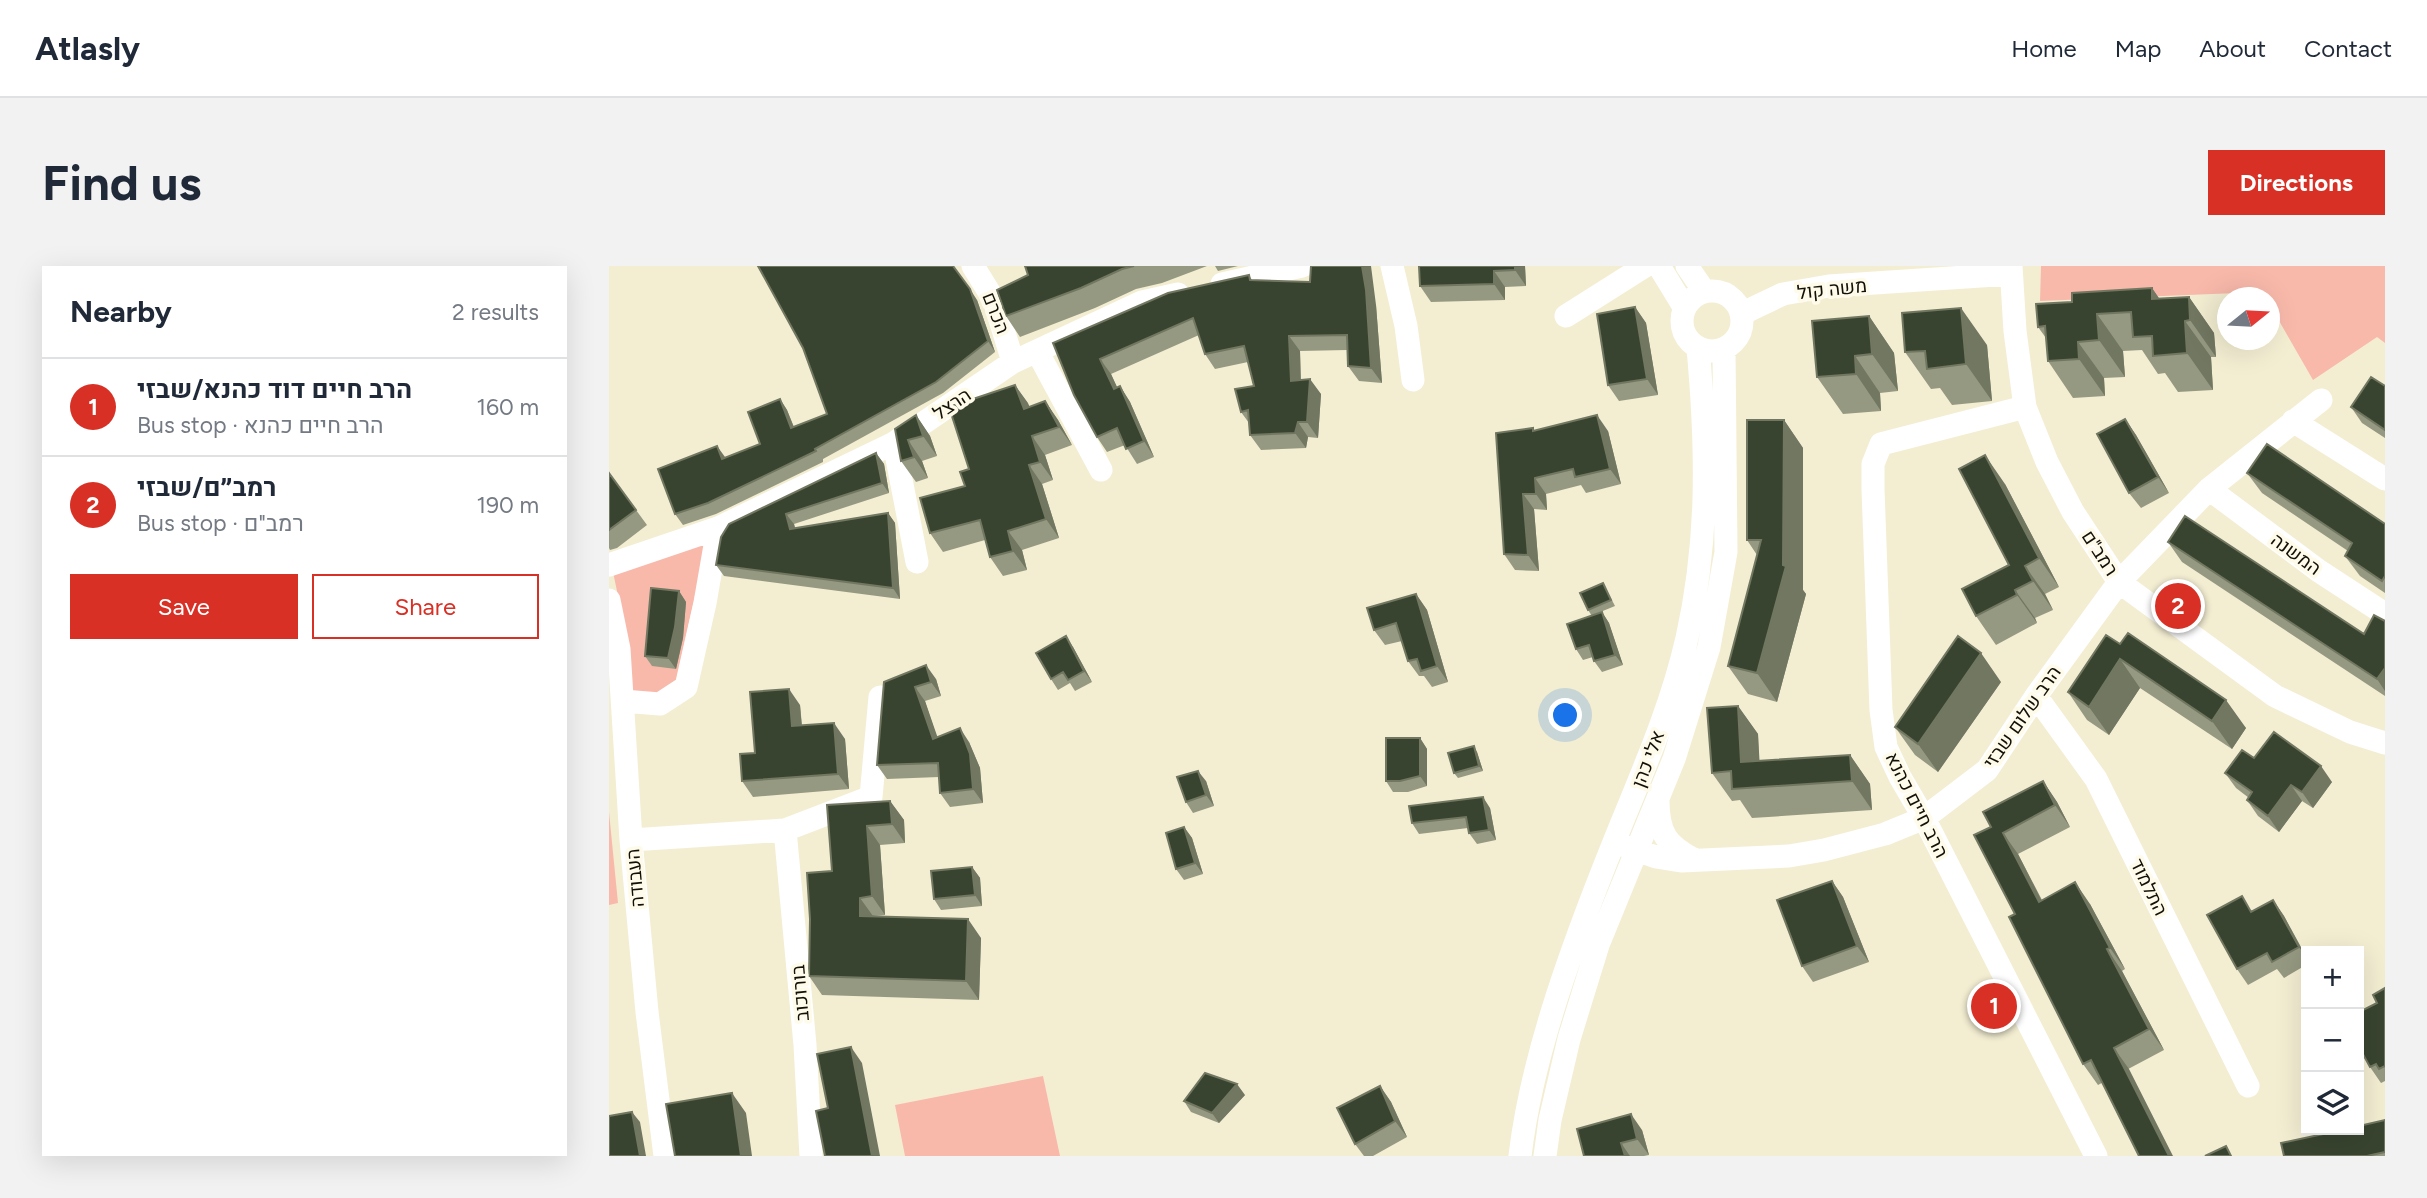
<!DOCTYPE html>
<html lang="en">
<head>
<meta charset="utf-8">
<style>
  body { margin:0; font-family:Figtree,Heebo,sans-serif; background:#f2f2f3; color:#1f2937 }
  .controls { position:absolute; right:21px; bottom:21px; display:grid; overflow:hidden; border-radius:0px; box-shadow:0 7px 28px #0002 }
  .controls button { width:63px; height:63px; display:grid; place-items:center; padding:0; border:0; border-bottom:2px solid #e0e1e3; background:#fff; color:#1f2937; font:35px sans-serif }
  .compass { position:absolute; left:1608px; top:21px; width:63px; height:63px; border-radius:50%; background:#fff; box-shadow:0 7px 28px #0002; rotate:72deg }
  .you { position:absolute; left:957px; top:450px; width:24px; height:24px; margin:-18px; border:5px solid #fff; border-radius:50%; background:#1a73e8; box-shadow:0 0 0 10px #1a73e833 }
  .badge { display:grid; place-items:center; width:46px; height:46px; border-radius:50%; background:#d93025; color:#fff; font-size:23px; font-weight:700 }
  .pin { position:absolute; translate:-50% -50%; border:4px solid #fff; box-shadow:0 2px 7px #0006 }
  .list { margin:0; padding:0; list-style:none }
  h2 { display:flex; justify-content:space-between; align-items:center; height:91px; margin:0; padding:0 28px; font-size:30px }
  h2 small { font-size:23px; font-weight:400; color:#747a83 }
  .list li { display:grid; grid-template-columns:46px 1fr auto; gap:21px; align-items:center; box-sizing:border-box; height:98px; padding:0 28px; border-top:2px solid #e0e1e3 }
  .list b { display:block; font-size:26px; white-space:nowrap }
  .list p { margin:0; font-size:23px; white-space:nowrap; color:#747a83 }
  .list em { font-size:23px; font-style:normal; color:#747a83 }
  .actions { display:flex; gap:14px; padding:21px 28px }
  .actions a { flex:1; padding:16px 0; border:2px solid #d93025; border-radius:0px; text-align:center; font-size:24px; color:#d93025 }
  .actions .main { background:#d93025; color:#fff }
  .icon { flex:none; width:38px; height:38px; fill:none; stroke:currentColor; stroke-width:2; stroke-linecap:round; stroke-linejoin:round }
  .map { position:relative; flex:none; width:1776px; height:890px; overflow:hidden; border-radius:0px }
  header { display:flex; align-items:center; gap:42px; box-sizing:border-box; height:98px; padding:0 35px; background:#fff; border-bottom:2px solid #e0e1e3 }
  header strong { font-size:33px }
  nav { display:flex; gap:38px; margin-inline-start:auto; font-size:24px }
  .intro { display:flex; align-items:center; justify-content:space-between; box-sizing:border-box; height:168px; padding:0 42px }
  h1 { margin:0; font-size:49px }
  .button { padding:18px 32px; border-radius:0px; background:#d93025; color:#fff; font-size:24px; font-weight:700 }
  main { display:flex; gap:42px; padding:0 42px }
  aside { flex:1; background:#fff; border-radius:0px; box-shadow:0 7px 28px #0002 }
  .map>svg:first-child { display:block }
</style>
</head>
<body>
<header>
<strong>Atlasly</strong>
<nav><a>Home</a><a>Map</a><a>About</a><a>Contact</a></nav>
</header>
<div class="intro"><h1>Find us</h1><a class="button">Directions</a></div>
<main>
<aside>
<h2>Nearby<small>2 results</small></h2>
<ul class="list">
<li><span class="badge">1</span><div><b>הרב חיים דוד כהנא/שבזי</b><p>Bus stop · הרב חיים כהנא</p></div><em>160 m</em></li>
<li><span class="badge">2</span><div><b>רמב״ם/שבזי</b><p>Bus stop · רמב&quot;ם</p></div><em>190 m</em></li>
</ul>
<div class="actions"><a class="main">Save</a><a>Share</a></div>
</aside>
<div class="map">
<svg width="1776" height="890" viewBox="0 0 1776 890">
  <rect width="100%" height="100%" fill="#f3eed2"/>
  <path fill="#f8b9aa" d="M1432 0H1776V77L1768 71 1704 114 1661 39 1660 32 1656 31 1653 26 1431 35Z
    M98 275 67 416 47 430 21 426 14 354 4 306Z
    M0 546 9 637 0 639Z
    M434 810 451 890H296L286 839Z"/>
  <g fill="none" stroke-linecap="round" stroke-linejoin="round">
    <path stroke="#fff" stroke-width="23" d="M364 0 385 34 404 96
      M783 0 797 60 804 114
      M1050 0 1075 41
      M1078 0 1095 25
      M1402 0 1406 65 1416 141 1438 196 1464 246 1510 316 1666 430 1741 466 1776 477
      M613 18 693 0
      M1073 55a30 30 0 1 1 60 0a30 30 0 1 1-60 0Z
      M1132 48 1174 28 1220 20 1402 8
      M957 50 1036 0
      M428 85 492 204
      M1416 141 1272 178 1264 198V223L1272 444 1277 481 1291 511 1315 552 1487 890
      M1684 155 1776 213
      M285 177 308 296
      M1600 223 1710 305 1776 348
      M0 299 109 262 285 177 404 96 533 36 569 28
      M0 334 10 383 22 574 38 746 56 890
      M1427 430 1487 513 1639 820
      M14 435 51 438 77 421 96 337 109 262
      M1049 534C1049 567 1057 579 1086 594
      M176 564 196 779 202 890
      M22 574 176 564 262 531 271 431
      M1005 576 1047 591 1072 595 1180 590 1215 584 1276 568 1315 552 1378 504 1427 430 1510 316 1600 223 1712 134
      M911 890C923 787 966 673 1005 576 1032 509 1062 443 1078 372 1100 274 1098 182 1089 82
      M936 890 941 854 960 773 989 679 1065 493 1100 381 1117 286 1115 83"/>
  </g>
  <path fill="#969981" d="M416 0H598L553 17 527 23 486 42 411 71 397 50 419 9Z
    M606 0H629L609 5Z
    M810 0H916L917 20 896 21V34L822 36 811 20Z
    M640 9 643 14 767 39 773 117 750 115 739 100 738 84 691 85 692 114 712 128 709 172 699 171 697 182 652 184 641 169 640 157 632 146 645 120 639 96 606 103 596 88 590 69 502 108 508 122 511 120 521 136 545 191 528 198 516 179 498 186 488 171 444 77Z
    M1543 22 1550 33 1580 31 1605 67 1607 91H1602L1604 124 1569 126 1556 107 1549 108 1533 84 1514 85 1516 111 1495 112 1496 130 1464 132 1439 95 1437 72 1429 61 1463 36Z
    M368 34 386 86 334 127 214 193V196L107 248 74 259 66 248 116 192 151 178 171 133 178 144 185 161 218 148Z
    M1026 41 1037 57 1049 129 1010 135 999 119Z
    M1260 50 1285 87 1289 125 1271 127 1272 145 1234 148 1208 111Z
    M1378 79 1383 135 1343 139 1331 122 1322 123 1296 86Z
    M406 119 421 141 436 135 449 154 463 179 436 189 444 214 433 218 450 272 413 284 418 304 394 310 381 291 376 274 334 286 321 267 356 220 360 203Z
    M1776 120V172L1753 157 1742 141Z
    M307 149 321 170 328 190 313 195 319 212 307 216 292 195Z
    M1516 153 1527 169 1560 227 1532 242 1520 227Z
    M1175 154 1194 182V324L1197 328 1168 436 1139 428 1119 400 1148 289 1138 274Z
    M924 162 925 164 999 165 1012 218 977 227 972 219 937 228 938 244 925 243 930 305 906 304 895 288Z
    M267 187 275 198 280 227 185 258 186 262 279 247 286 257 291 333 115 310 107 299 112 271Z
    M0 207 38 259 8 282 1 284 0 282Z
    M1638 207 1776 258V327L1751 310 1736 290 1739 285 1653 227Z
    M1396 218 1450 321 1436 328 1444 344 1426 352 1428 357 1387 379 1367 350 1400 299Z
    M1559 276 1755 368 1776 355V430L1573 296Z
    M994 317 1006 340 984 349 993 346 1000 357 1014 399 993 406 985 395 984 391 974 394 967 383 983 350 979 344Z
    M70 325 77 336 74 372 67 403 43 400 36 390Z
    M807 328 818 344 839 416 823 421 815 410H810L799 395 793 375 776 379 765 364Z
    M1497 369 1637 462 1623 483 1531 422 1500 469 1478 454 1459 426Z
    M464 381 483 416 466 425 461 417 449 424 442 413Z
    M327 413 332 430 316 435 328 472 360 476 371 502 374 537 341 541 331 527 330 511 278 513 268 499 275 416Z
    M1392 416 1329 506 1306 489 1286 461Z
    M191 439 193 459 236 473 240 523 144 531 133 515 146 487Z
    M1129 440 1149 468 1150 495 1241 489 1261 518 1263 544 1143 552 1131 534 1123 535 1103 507Z
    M811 472 818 483V520L799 526H784L777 515Z
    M868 486 874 505 849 512 845 507Z
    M1645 492 1723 516 1704 542 1693 535 1670 566 1649 550 1638 534 1640 532 1627 522 1616 507Z
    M597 515 605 540 584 547 577 536Z
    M1434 515 1448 536 1461 561 1409 588 1433 634 1481 638 1516 703 1513 705 1555 784 1489 819 1474 798 1406 648 1382 561Z
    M281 535 295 554 296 577 271 579 276 649 265 650 372 672 370 734 213 729 200 710 223 605 218 539Z
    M881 542 887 574 868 578 860 567 859 562 810 568 803 557Z
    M575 561 583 572 594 608 575 614 567 603Z
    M363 601 371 612 373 640 332 644 325 633Z
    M1223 615 1234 631 1260 696 1204 716 1193 700Z
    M1664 634 1675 650 1697 690V699L1675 712 1668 703 1639 719 1628 703 1644 646Z
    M1776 722V815L1772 817 1761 801 1768 737Z
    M771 820 782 836 798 871 764 890H755L746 878Z
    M636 829 610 857 582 846 575 835Z
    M1776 854V890H1675Z
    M1033 864 1040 889 1035 890H975Z"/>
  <path fill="#717761" d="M753 0H762L767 39 773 117 762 102Z
    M906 0H916L917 20 906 4Z
    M885 5 896 21V34L885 18Z
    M1543 22 1568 58 1543 33Z
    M361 23 368 34 386 86 379 75Z
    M1580 31 1605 67 1607 91 1581 54Z
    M1026 41 1037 57 1049 129 1038 113Z
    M1352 42 1378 79 1383 135 1357 98Z
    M1488 48 1514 85 1516 111 1490 74Z
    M1260 50 1285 87 1289 125 1263 88Z
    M1576 55 1602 91 1604 124 1578 87Z
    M680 70 691 85 692 130 682 115Z
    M1469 76 1495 112 1496 130 1470 93Z
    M1246 90 1271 127 1272 145 1247 108Z
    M491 93 502 108 516 138 505 123Z
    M701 113 712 128 709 172 698 156Z
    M406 119 419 137 428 162 415 143Z
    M511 120 521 136 545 191 535 175Z
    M171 133 178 144 189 172 182 162Z
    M436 135 449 154 463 179 450 161Z
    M307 149 321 170 328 190 314 170Z
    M988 149 999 165 1012 218 1001 203Z
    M1516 153 1527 169 1560 227 1549 211Z
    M1175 154 1194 182V324L1197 328 1168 436 1148 407 1174 299Z
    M689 156 699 171 697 182 686 167Z
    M423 170 436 189 444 214 431 196Z
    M299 174 313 195 319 212 305 191Z
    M108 180 116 191 121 204 113 193Z
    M267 187 275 198 280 227 273 217Z
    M1376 189 1396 218 1450 321 1430 292Z
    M420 199 433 218 450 272 437 253Z
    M926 212 937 228 938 244 927 228Z
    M914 228 925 243 930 305 919 289Z
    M279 247 286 257 291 333 284 322Z
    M177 248 185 258 189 274 181 263Z
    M399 265 413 284 418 304 404 285Z
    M1416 300 1436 328 1444 344 1424 315Z
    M1406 324 1426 352 1428 357 1408 329Z
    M70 325 77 336 74 372 67 403 59 392Z
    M807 328 818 344 839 416 828 400Z
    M993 346 1000 357 1014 399 1006 389Z
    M457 370 464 381 483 416 475 405Z
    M1372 387 1392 416 1329 506 1309 478Z
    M1511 393 1531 422 1500 469 1480 441Z
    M317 399 327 413 332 430 322 416Z
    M1776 402V425L1768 413Z
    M306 421 316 435 334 487 324 473Z
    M180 423 191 439 194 476 183 460Z
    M1617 434 1637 462 1623 483 1603 455Z
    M1129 440 1149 468 1152 521 1132 496Z
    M225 457 236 473 240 523 229 508Z
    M351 462 360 476 371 502 374 537 364 523Z
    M811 472 818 483V520L811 510Z
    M865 480 868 486 874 505 870 500Z
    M1241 489 1261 518 1263 544 1243 515Z
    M1712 500 1723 516 1704 542 1693 526Z
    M589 505 597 515 605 540 597 529Z
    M1434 515 1448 536 1461 561 1446 539Z
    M1682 519 1693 535 1670 566 1659 550Z
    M874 531 881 542 887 574 880 564Z
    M281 535 295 554 296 577 283 558Z
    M258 560 271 579 276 649 263 630Z
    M575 561 583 572 594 608 586 597Z
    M1394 567 1409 588 1444 657 1430 636Z
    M363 601 371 612 373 640 366 629Z
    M1223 615 1234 631 1260 696 1248 680Z
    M1466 616 1481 638 1516 703 1501 682Z
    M251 632 264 650H251Z
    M1664 634 1675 650 1697 691 1690 681Z
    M359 653 372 672 370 734 357 715Z
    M1498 683 1513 705 1555 784 1540 763Z
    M242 781 253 797 271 890H263Z
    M1505 782 1520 803 1564 890H1560Z
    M628 818 636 829 610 857 603 847Z
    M771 820 782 836 798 871 786 855Z
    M123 827 137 847 143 890H132Z
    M23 846 31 856 37 890H31Z
    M1022 848 1033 864 1040 889 1028 873Z
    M1012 877 1021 890H1016Z"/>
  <path fill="#394430" stroke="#717761" stroke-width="2" d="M149 0H344L361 23 379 75 327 116 206 183 207 185 99 237 66 248 49 203 108 180 113 193 151 178 139 146 171 133 182 162 218 148 194 82Z
    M416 0H525L513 3 472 22 397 50 388 24 419 9Z
    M702 0H753L757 24 762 102 739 100 738 69 680 70 682 115 701 113 698 156H689L686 167 641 169 639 144 632 146 626 123 645 120 635 80 596 88 584 52 491 93 505 123 511 120 535 175 517 183 508 162 488 171 465 129 444 77 559 27 640 9 641 14 701 16Z
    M810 0H906V4L885 5V18L811 20Z
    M1543 22V33L1580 31 1581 54 1576 55 1578 87 1544 90 1543 70 1524 71 1522 46 1488 48 1490 74 1469 76 1470 93 1439 95 1436 60 1429 61 1427 38 1463 36V27Z
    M1026 41 1038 113 999 119 988 48Z
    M1352 42 1357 98 1318 103 1316 85 1296 86 1293 47Z
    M1260 50 1263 88 1246 90 1247 108 1208 111 1203 55Z
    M1762 111 1776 120V164L1742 141Z
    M406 119 415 143 436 135 450 161 423 170 431 196 420 199 437 253 399 265 404 285 381 291 371 254 321 267 311 232 356 220 351 206 360 203 340 141Z
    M307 149 314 170 299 174 305 191 292 195 286 163Z
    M988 149 1001 203 966 211 964 203 926 212 927 228H914L919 289 895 288 887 167 924 162V165Z
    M1516 153 1549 211 1520 227 1488 168Z
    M1138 154H1175L1174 299 1177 300 1148 407 1119 400 1152 274H1138Z
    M1658 178 1776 258V310L1773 315 1736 290 1743 277 1638 207Z
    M267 187 273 217 177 248 181 263 279 247 284 322 107 299 112 271 120 258Z
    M1376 189 1430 292 1416 300 1424 315 1406 324 1408 329 1367 350 1353 323 1400 299 1350 203Z
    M0 207 27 244 0 264Z
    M1576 250 1755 368 1765 349 1776 355V402L1768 413 1559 276Z
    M994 317 1002 334 979 344 971 327Z
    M42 322 70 325 66 361 59 392 36 390Z
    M807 328 828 400 812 405 808 393 799 395 787 357 765 364 758 342Z
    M993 346 1006 389 985 395 980 379 967 383 958 358Z
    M1519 367 1617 434 1603 455 1511 393 1480 441 1459 426 1497 369 1511 378Z
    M457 370 475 405 459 414 454 406 442 413 427 387Z
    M1349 370 1372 387 1309 478 1286 461Z
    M317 399 322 416 306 421 324 473 351 462 361 488 364 523 331 527 329 497 268 499 275 416Z
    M180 423 183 460 225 457 229 508 133 515 131 488 146 487 141 426Z
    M1129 440 1132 496 1241 489 1243 515 1123 523 1122 505 1103 507 1098 442Z
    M1665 466 1712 500 1693 526 1682 519 1659 550 1638 534 1643 526 1616 507 1633 484 1645 492Z
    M777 472H811V510L791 515H777Z
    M865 480 870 500 845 507 839 487Z
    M589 505 597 529 577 536 568 511Z
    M1434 515 1446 539 1394 567 1430 636 1466 616 1501 682 1498 683 1540 763 1505 782 1560 890H1530L1482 794 1474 798 1400 651 1406 648 1365 569 1382 561 1374 546Z
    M874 531 880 564 860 567 857 551 803 557 800 540Z
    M281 535 283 558 258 560 263 630 251 632V650L359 653 357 715 200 710 201 653 198 607 223 605 218 539Z
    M575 561 586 597 567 603 557 567Z
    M363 601 366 629 325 633 322 605Z
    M1223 615 1248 680 1193 700 1168 634Z
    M1633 630 1642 646 1664 634 1690 681 1663 696 1658 687 1628 703 1598 649Z
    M1776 722V800L1770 803 1767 798 1761 801 1750 781V746L1768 737 1764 729Z
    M242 781 263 890H216L207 845 219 842 208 788Z
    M596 807 628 818 603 847 575 835Z
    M771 820 786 855 746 878 728 842Z
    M123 827 132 890H66L57 838Z
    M23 846 31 890H0V850Z
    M1022 848 1028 873 1012 877 1016 890H975L968 863Z
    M1776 854V886L1758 890H1675L1672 877 1733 864H1750V860Z
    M1617 880 1622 890H1596Z"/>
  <g text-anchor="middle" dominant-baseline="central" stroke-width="7" stroke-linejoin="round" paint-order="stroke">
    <g font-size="19" fill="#131107" stroke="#fefbea">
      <text transform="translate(1223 23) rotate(-6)">משה קול</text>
      <text transform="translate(387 47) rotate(68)">הכרם</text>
      <text transform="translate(343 138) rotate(-34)">הרצל</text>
      <text transform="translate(1491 287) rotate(57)">רמב"ם</text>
      <text transform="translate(1687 288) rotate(36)">המשנה</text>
      <text transform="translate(1413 451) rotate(-55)">הרב שלום שבזי</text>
      <text transform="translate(1039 493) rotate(-69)">אלי כהן</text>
      <text transform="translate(1308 539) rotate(63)">הרב חיים כהנא</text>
      <text transform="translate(26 612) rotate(-95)">העבודה</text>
      <text transform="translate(1540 621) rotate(64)">התלמוד</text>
      <text transform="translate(191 727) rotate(-95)">בורוכוב</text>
    </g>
  </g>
</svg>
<div class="controls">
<button>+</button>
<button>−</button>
<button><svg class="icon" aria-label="layers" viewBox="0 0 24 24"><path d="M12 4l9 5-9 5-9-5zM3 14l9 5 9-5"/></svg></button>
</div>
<svg class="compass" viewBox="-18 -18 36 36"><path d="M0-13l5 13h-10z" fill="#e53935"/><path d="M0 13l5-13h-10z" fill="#747a83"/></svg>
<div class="you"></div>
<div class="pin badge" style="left:1385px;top:740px">1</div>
<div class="pin badge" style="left:1569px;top:340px">2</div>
</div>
</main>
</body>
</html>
